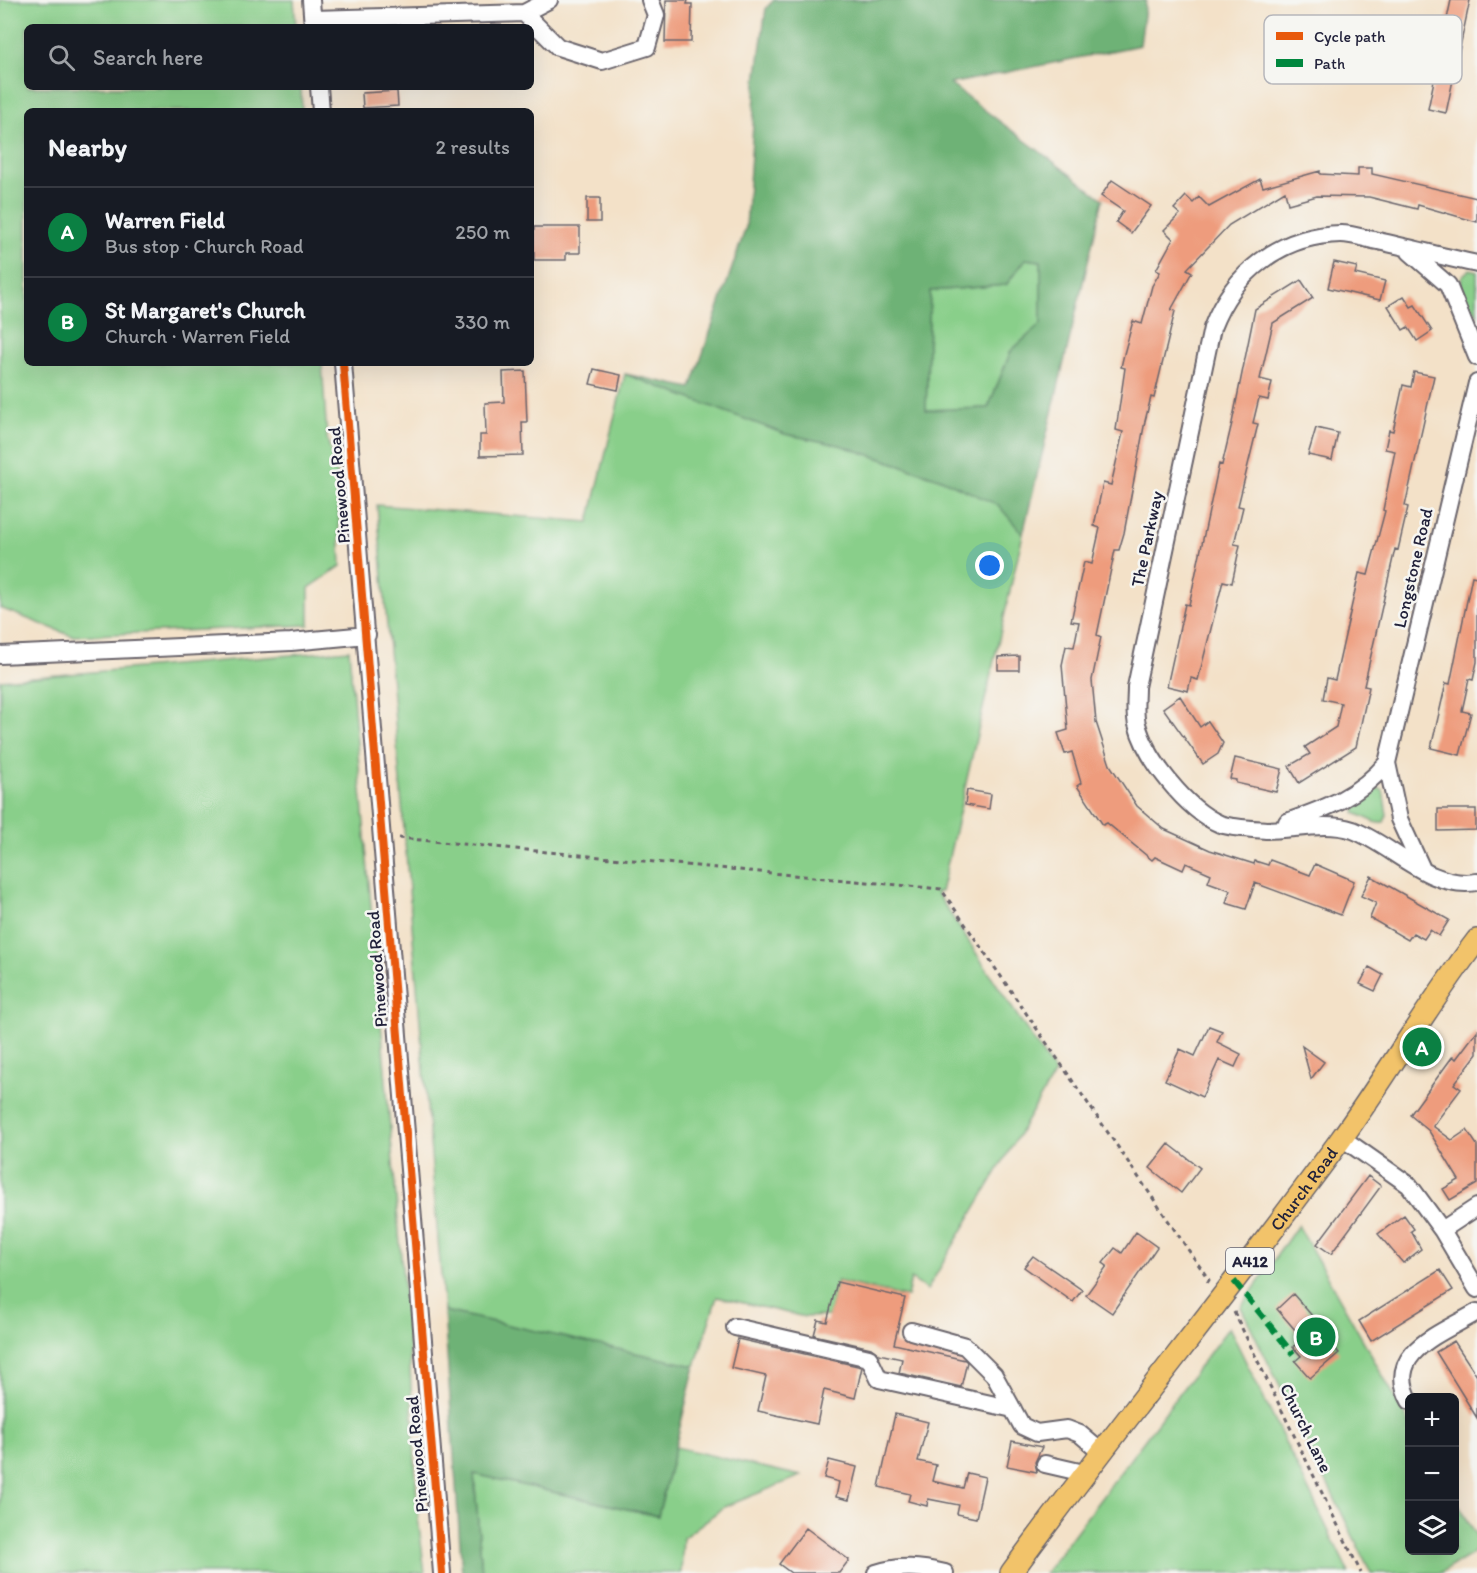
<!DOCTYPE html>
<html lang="en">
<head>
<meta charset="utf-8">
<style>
  body { margin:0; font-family:Itim,sans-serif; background:#20242c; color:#f1f3f6 }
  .controls { position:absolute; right:18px; bottom:18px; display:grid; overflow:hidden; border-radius:9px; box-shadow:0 6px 24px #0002 }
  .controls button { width:54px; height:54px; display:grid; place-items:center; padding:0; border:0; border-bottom:2px solid #363941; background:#171b24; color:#f1f3f6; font:30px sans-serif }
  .you { position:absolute; left:990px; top:566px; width:21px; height:21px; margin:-15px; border:4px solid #fff; border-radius:50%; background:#1a73e8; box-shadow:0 0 0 9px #1a73e833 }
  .badge { display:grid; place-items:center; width:39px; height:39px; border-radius:50%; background:#0b8043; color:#fff; font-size:20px; font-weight:700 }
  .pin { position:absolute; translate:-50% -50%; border:3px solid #fff; box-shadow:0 2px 6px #0006 }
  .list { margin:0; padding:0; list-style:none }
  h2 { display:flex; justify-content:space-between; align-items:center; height:78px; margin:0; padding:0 24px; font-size:26px }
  h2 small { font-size:20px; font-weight:400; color:#9ea1a6 }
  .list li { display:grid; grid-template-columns:39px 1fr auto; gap:18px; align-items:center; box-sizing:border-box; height:90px; padding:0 24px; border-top:2px solid #363941 }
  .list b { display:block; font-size:22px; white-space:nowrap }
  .list p { margin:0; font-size:20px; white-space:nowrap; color:#9ea1a6 }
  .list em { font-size:20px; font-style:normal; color:#9ea1a6 }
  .icon { flex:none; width:33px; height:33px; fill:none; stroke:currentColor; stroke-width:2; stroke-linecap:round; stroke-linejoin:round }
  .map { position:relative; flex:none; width:1477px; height:1573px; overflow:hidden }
  .search { position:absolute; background:#171b24; box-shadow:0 6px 24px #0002; left:24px; top:24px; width:510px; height:66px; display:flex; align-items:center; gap:15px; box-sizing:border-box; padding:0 21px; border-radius:9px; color:#9ea1a6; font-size:22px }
  .panel { position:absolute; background:#171b24; box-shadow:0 6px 24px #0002; left:24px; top:108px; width:510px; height:258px; border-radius:9px }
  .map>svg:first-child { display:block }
</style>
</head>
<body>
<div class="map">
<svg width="1477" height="1573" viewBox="0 0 1477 1573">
  <rect width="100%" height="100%" fill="#f6f6f2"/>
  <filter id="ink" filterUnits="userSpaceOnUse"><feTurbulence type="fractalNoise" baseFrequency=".0167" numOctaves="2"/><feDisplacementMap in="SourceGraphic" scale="12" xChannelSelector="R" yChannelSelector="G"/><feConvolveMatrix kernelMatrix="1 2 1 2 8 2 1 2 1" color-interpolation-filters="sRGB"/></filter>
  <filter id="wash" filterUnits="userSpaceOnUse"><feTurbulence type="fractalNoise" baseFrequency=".008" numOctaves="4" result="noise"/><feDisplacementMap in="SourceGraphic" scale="24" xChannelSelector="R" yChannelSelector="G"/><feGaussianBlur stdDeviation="1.35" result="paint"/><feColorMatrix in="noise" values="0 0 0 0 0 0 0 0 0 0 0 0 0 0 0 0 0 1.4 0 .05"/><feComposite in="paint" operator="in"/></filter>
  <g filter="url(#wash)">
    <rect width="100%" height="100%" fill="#f3e1c8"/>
    <path fill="#89cf8a" stroke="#567862" stroke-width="1.5" d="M0 0H294L296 27H27V87H301L302 111H27V363H322L327 438 337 475 341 566 309 588V625L72 636 0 608Z
      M1026 259 1041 261V324L1011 351 988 408 926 410 930 291 1006 285Z
      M1470 269 1477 271V315L1460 288 1462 276Z
      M625 374 785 434 840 445 939 478 999 505 1023 534 941 892H936L1055 1073 927 1290 911 1279 907 1297 837 1281 829 1316 805 1317 717 1297 695 1366 444 1311 377 505 589 522Z
      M349 650 409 1349 418 1518 425 1573H0V680Z
      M1374 787 1383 790 1387 815 1384 822 1377 823 1355 813 1356 808Z
      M1298 1225 1409 1422 1410 1550H1454L1455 1499 1477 1536V1551L1440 1573H1371L1241 1307Z
      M1229 1327 1349 1573H1045Z
      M675 1447 801 1476 724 1507 683 1538 681 1573H482L474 1474 658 1516Z"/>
    <path fill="#6eb276" stroke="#486a58" stroke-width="1.5" fill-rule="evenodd" d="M774 0H1146L1140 45 950 84 1103 199 1023 534 998 505 939 478 840 445 785 434 625 374 691 388 746 227 756 81 766 8ZM1025 259 1041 261V324L1011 351 988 408 926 410 930 291 1006 285Z
      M444 1311 695 1366 658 1516 474 1474 482 1573H462Z"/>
    <g id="blocks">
      <path fill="#ee9c7d" d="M666 0H688L687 4H692L691 42H665Z
        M1451 0H1470L1446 113 1428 109Z
        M397 91 398 106 363 108 362 93Z
        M1358 168H1372V174L1477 198V222L1418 205 1417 209 1369 197 1317 196 1288 204 1285 191 1229 225 1187 269 1192 272 1171 310 1175 311 1154 398 1151 397 1145 421 1124 533 1119 550H1115L1097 635 1101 637 1092 680 1096 722 1110 765 1137 806 1164 829 1210 850 1254 864 1255 861 1268 865 1270 860 1310 875 1315 864 1354 881 1341 915 1255 883 1246 909 1226 903 1230 890 1208 882 1211 874 1186 863 1183 870 1155 857 1152 860 1107 823 1103 825 1077 786 1081 783 1072 752 1065 754 1058 733 1068 730 1062 665 1066 646 1074 647 1079 622 1071 621 1084 562 1092 564 1100 528 1094 526 1103 483 1111 485 1123 432 1116 430 1125 368 1121 367 1124 354 1133 321 1142 324 1152 286 1160 272 1156 270 1173 239 1164 230 1180 214 1174 209 1186 196 1193 203 1199 197 1209 207 1260 179 1263 187 1320 171V174L1358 176Z
        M1112 180 1151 206 1131 233 1116 222 1123 211 1101 196Z
        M587 198H600V222H587Z
        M534 227H580V253H566V260H534Z
        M1334 262 1357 267 1355 274 1385 281 1380 300 1328 288Z
        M1301 280 1313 298 1273 323 1260 379 1272 382 1268 400 1259 398 1253 423 1258 424 1238 506 1243 507 1234 544 1240 545 1232 583 1223 581 1198 680 1191 678 1188 691 1167 686 1185 604 1189 605 1219 464 1222 465 1232 423 1255 309Z
        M1404 296 1411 307 1415 305 1432 331 1417 341 1408 327 1403 330 1388 306Z
        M594 369 621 375 618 390 590 384Z
        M525 371 527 422H522L523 455 480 456V435H486L485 403 504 402 503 372Z
        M1414 372 1434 376 1405 506 1408 507 1398 550 1395 549 1364 686 1369 687 1356 747 1299 783 1289 766 1310 754 1305 747 1336 727 1341 703 1323 699 1327 678 1335 680 1359 573 1368 575 1385 511 1383 510 1395 451 1385 449 1389 430 1393 431 1403 385 1411 387Z
        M1316 428 1338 433 1332 460 1308 455Z
        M1472 576 1477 577V662L1473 680 1469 679 1462 711 1471 713 1460 755 1431 748 1446 683 1450 684Z
        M1019 656V670H998V657Z
        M1180 696 1200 727 1208 721 1223 743 1218 754 1203 764 1163 708Z
        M1235 758 1282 769 1276 792 1236 783V780L1230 779Z
        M967 790 991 794 989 809 965 805Z
        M1438 809H1476V830L1438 831Z
        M1371 876 1449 920 1439 936 1430 930 1424 939 1413 933 1408 940 1370 918 1376 903 1361 896Z
        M1369 967 1383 975 1375 991 1360 984Z
        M1209 1026 1222 1031 1217 1042 1241 1054 1235 1067 1219 1060 1202 1097 1165 1080 1180 1049 1195 1056Z
        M1477 1031V1054L1454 1084 1461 1089 1433 1126 1452 1140 1467 1130 1477 1145V1184L1450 1200 1443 1189 1459 1180 1429 1131 1410 1115 1453 1056 1456 1059Z
        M1302 1046 1324 1062 1311 1079Z
        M1169 1144 1200 1168 1181 1193 1150 1168Z
        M1368 1176 1381 1186 1331 1254 1317 1244Z
        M1404 1215 1414 1229 1411 1231 1421 1249 1403 1263 1378 1234Z
        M1136 1232 1157 1247 1112 1313 1086 1295 1107 1266 1103 1263 1115 1248 1122 1253Z
        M1033 1256 1082 1290 1073 1302 1024 1267Z
        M1440 1270 1453 1290 1371 1341 1359 1321Z
        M837 1282 905 1298 894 1344 965 1360 967 1362 961 1387 899 1373 902 1359 879 1354 871 1348 814 1335 818 1320 827 1322Z
        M1293 1294 1321 1326 1324 1324 1334 1335 1328 1340 1339 1353 1310 1378 1295 1361 1301 1356 1293 1347 1303 1339 1277 1309Z
        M738 1339 862 1367 855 1398 824 1390 817 1424 758 1411 766 1376 731 1368Z
        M1454 1341 1477 1376V1418L1436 1352Z
        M895 1414 928 1422 918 1461 936 1465 932 1481 963 1488 967 1473 985 1477 976 1518 957 1514 959 1505 928 1499 927 1506 908 1501 910 1494 879 1487Z
        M1012 1441 1042 1447 1035 1462 1037 1472 1007 1466Z
        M829 1460 857 1467 849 1500 836 1497 839 1482 824 1478Z
        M806 1528 849 1560 839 1573H791L779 1564Z"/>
    </g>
  </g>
  <g filter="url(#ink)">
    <use href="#blocks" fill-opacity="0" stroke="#6b656c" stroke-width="1.5"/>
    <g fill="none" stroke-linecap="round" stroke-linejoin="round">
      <g stroke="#6b656c" stroke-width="20">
        <path id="minor" d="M311 0 313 27
          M524 13 558 47 602 61 647 47 656 15 650 0
          M313 19 524 13 549 0
          M319 87 321 111
          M1410 252 1448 285 1477 357
          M1477 264C1444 257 1411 248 1378 241 1366 239 1353 234 1341 234 1280 235 1233 273 1212 328L1136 687C1136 699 1134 713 1137 724 1146 759 1187 810 1220 824 1232 828 1253 829 1266 830 1293 830 1326 821 1353 830 1394 846 1430 890 1477 882
          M343 363 442 1573
          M0 655 291 642 367 635
          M1287 822C1327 808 1359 796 1387 763
          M1422 869 1399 819 1387 763 1477 383
          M1342 1138 1409 1185 1442 1230 1477 1289
          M1442 1230 1477 1207
          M735 1327 869 1358 879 1379 1013 1409
          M911 1331 965 1346 994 1375 1022 1426 1037 1433 1067 1429 1080 1434 1100 1451
          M1410 1401C1383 1352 1443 1333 1477 1312
          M1045 1464 1084 1473
          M876 1573C900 1565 920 1567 945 1573"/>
      </g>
      <g stroke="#6b656c" stroke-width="24">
        <g id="major">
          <path id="s1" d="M1011 1573C1118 1426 1234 1286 1341 1139 1388 1074 1428 1004 1477 940"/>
        </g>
      </g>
      <path stroke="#6b656c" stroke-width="3" stroke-dasharray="4.5 4.5" stroke-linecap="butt" d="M399 838 941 889 1209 1280 1207 1283
        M1234 1312 1361 1573"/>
      <use href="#minor" stroke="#fff" stroke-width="16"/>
      <use href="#major" stroke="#f2c36a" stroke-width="21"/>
      <path stroke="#00873e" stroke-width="6" stroke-dasharray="12 6" stroke-linecap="butt" d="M1234 1281 1293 1354"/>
      <g stroke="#f6f6f2" stroke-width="11">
        <path id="cycleway" d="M343 363 442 1573"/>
      </g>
      <use href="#cycleway" stroke="#e8590c" stroke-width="8"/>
    </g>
  </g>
  <g text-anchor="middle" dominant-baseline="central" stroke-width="5" stroke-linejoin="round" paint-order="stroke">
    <rect fill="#f6f6f2" stroke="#626272" stroke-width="1.5" x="1226" y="1248" width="48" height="26" rx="4.5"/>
    <g font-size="16" font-weight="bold" fill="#22223b">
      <text x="1250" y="1261">A412</text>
    </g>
    <g font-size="18" fill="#22223b" stroke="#f6f6f2">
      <text transform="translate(339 485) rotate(-95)">Pinewood Road</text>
      <text transform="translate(1147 539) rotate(-78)">The Parkway</text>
      <text transform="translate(1413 568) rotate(-77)">Longstone Road</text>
      <text transform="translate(377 969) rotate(-94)">Pinewood Road</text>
      <text stroke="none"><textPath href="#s1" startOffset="483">Church Road</textPath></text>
      <text transform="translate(1306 1428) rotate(64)">Church Lane</text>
      <text transform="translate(417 1454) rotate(-95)">Pinewood Road</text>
    </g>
  </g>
  <rect x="1264" y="15" width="198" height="69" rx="9" fill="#f6f6f2" stroke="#b6b6bb" stroke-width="1.5"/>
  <rect x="1276" y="32" width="27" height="8" fill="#e8590c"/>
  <rect x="1276" y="59" width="27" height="8" fill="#00873e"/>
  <g font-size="16" fill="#22223b">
    <text x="1314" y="42">Cycle path</text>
    <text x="1314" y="69">Path</text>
  </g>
</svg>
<div class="controls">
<button>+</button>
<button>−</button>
<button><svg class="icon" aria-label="layers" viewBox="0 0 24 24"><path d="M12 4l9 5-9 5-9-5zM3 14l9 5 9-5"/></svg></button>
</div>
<div class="you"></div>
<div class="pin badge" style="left:1422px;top:1047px">A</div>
<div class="pin badge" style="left:1316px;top:1337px">B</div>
<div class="search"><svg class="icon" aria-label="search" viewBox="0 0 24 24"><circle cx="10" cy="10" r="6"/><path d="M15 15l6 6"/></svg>Search here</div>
<section class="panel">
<h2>Nearby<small>2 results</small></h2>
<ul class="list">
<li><span class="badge">A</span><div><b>Warren Field</b><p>Bus stop · Church Road</p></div><em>250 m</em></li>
<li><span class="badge">B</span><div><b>St Margaret's Church</b><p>Church · Warren Field</p></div><em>330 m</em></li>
</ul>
</section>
</div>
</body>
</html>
